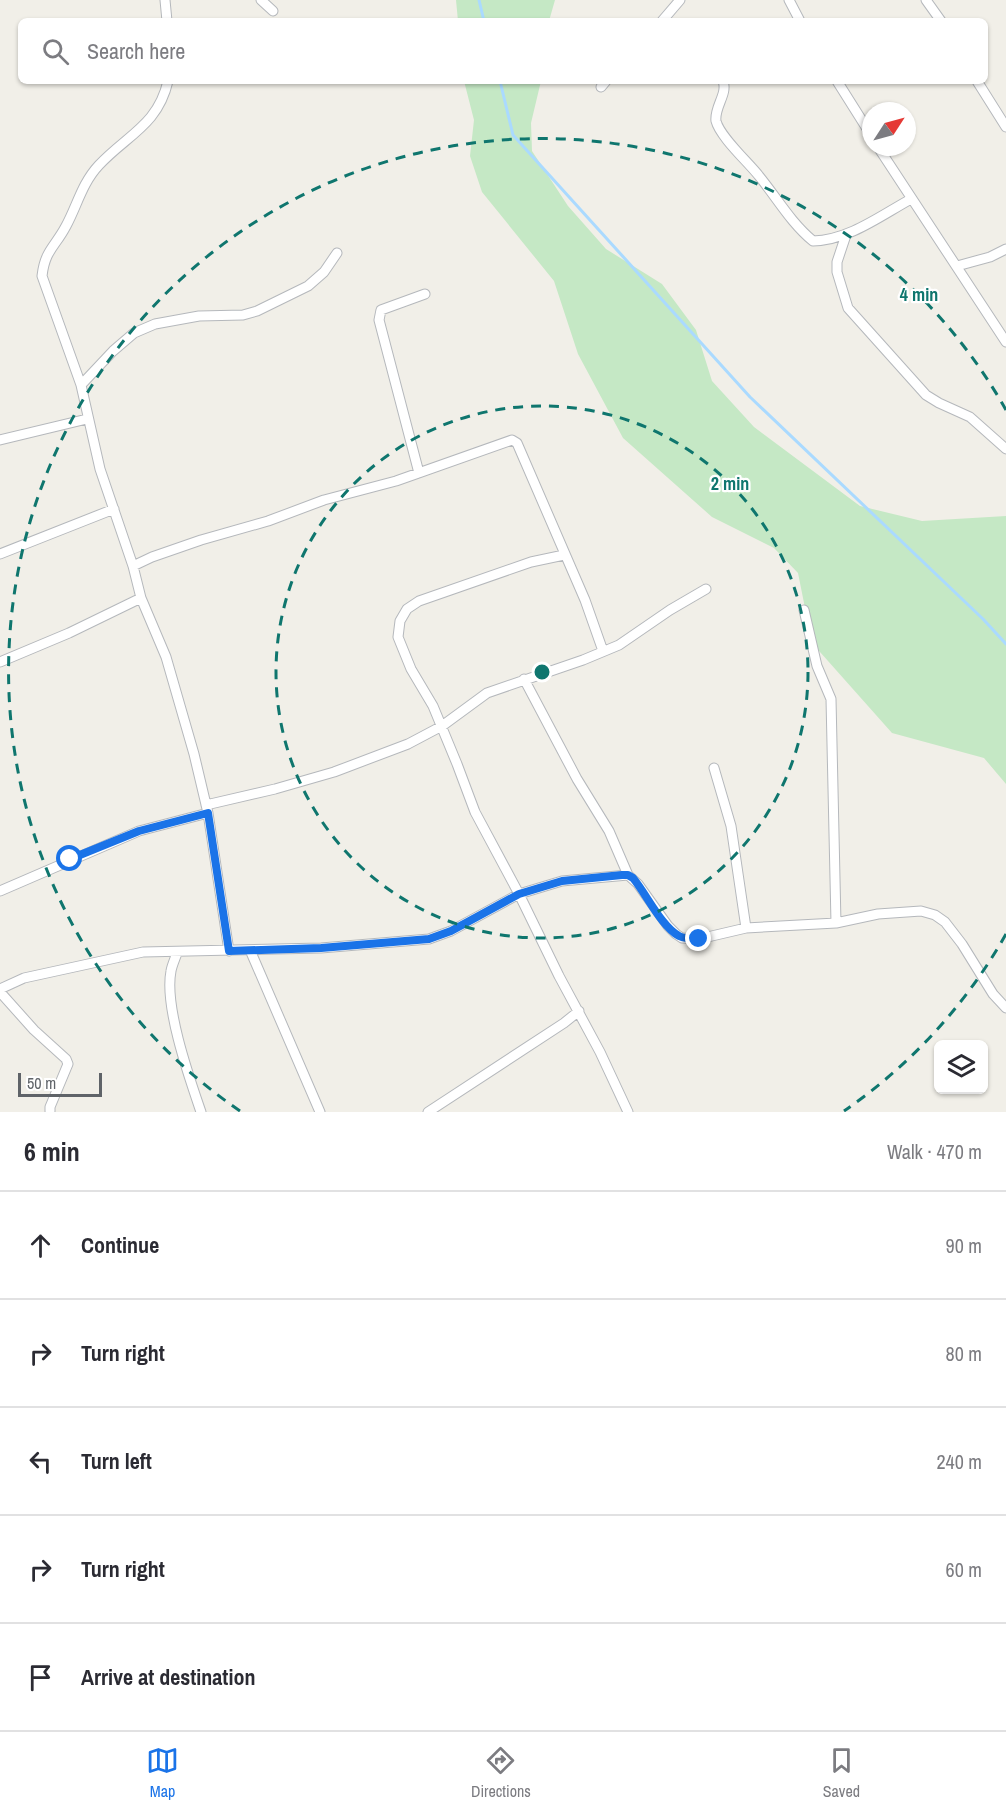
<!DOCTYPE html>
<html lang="en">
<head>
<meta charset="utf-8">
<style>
  body { margin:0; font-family:"Archivo Narrow",sans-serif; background:#f2f2f3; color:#2b2b33 }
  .controls { position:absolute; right:18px; bottom:18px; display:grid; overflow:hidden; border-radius:9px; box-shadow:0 2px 4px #0004 }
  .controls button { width:54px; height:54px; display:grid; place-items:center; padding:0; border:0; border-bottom:2px solid #e1e1e2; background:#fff; color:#2b2b33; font:30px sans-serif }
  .compass { position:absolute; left:862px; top:102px; width:54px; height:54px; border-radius:50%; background:#fff; box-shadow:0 2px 4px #0004; rotate:54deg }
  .scale { position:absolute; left:18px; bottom:15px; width:84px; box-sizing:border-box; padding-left:6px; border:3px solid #5f6368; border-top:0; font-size:16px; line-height:21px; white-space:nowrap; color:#5f6368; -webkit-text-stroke:4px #fff; paint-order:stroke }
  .stop { position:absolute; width:18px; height:18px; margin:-14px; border:4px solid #1a73e8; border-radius:50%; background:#fff }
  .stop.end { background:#1a73e8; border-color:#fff; box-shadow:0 2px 6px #0008 }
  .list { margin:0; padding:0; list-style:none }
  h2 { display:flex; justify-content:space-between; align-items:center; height:78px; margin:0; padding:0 24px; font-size:26px }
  h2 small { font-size:20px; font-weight:400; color:#7c7c81 }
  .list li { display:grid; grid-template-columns:39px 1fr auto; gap:18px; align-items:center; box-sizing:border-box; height:108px; padding:0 24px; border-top:2px solid #e1e1e2 }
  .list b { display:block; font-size:22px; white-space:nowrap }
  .list em { font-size:20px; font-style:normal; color:#7c7c81 }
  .icon { flex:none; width:33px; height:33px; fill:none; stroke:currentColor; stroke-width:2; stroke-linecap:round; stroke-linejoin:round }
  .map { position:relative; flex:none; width:1006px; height:1112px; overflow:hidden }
  .search { position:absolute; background:#fff; box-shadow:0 2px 4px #0004; left:18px; right:18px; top:18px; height:66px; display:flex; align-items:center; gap:15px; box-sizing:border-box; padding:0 21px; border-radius:9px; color:#7c7c81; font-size:22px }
  .sheet { height:618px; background:#fff }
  nav { display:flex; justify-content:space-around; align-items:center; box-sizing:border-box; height:84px; border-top:2px solid #e1e1e2; background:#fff; font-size:16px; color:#7c7c81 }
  nav a { display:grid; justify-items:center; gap:3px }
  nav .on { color:#1a73e8 }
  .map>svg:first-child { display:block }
</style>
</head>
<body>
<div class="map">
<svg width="1006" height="1112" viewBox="0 0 1006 1112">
  <rect width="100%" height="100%" fill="#f1efe8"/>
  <path fill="#c5e8c5" d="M456 0H555L549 21H458Z
    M464 81H541L531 123 532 151 568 206 606 249 662 284 696 330 712 381 754 427 860 506 922 521 1006 516V784L984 758 892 733 812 643 798 573 774 548 712 517 623 438 578 354 554 281 482 192 470 156 474 120Z"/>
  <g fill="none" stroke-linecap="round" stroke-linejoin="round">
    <path stroke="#aadaff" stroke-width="3" d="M479 0 484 21
      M500 81 513 135 750 397 983 619 1006 644"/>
    <g stroke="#b5b8bc" stroke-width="11">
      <path id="minor" d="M165 0 167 21
        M261 0 273 11
        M789 0 800 21
        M926 0 941 21
        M662 21 680 0
        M168 81C158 125 127 135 99 165 82 183 77 206 66 226 55 247 45 250 42 276L81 385 100 469 133 566 141 598 166 657 194 754 208 813 229 951
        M723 81C728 94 714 107 716 121 720 137 749 163 759 176 777 198 791 223 813 241 849 240 880 216 911 199
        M837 81 871 135
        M977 81 1006 127
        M601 87 606 81
        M878 147 1006 342
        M846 235 837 262V272L848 308 926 395 939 403 970 417 1006 449
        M957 266 990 257 1006 249
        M81 385 113 351 134 333 155 324 199 316 243 315 257 311 308 286 324 272 337 253
        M0 440 87 419
        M419 473 379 320 381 310 425 294
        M0 554 114 509
        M564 555 531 562 419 601 407 609 400 621 398 637 411 669 433 706 457 764 475 812 519 894 559 976 600 1052 628 1112
        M133 566 152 557 201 540 268 521 324 500 396 481 512 440 517 443 585 600 603 651
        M804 610 817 666 831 699 836 923
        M0 662 69 633 141 598
        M524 679 577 779 609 831 628 875 638 884 668 926 676 934 682 938 699 939 746 928 836 923 878 914 921 911 935 915 945 922 962 944 993 994 1006 1008
        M714 768 731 826 746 928
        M206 805 275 789 334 772 408 744 442 726 487 693 583 660 619 645 670 610 706 589
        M0 891 139 831 208 813
        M250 950 320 1112
        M177 953C175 959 172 965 171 971 164 1006 189 1077 201 1112
        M0 989 24 978 143 952 321 948 429 939 451 931 519 894 562 881 628 875
        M0 992 34 1030 66 1059 68 1064 50 1107V1111
        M428 1112 564 1023 579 1011"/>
    </g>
    <use href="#minor" stroke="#fff" stroke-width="9"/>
  </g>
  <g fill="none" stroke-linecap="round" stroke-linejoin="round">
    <path stroke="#1a73e8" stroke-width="8" d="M70 859 139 831 208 813 229 951 321 948 429 939 451 931 519 894 562 881 622 875H628L633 878C647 895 661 926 679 936 685 939 692 939 699 939"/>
  </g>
  <g fill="none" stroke="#0f766e" stroke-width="3" stroke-dasharray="10 8">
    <circle cx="542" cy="672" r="266"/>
    <path d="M1006 934A533 533 0 0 1 844 1111M240 1111A533 533 0 1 1 1006 410"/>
  </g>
  <circle cx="542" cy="672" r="9" fill="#0f766e" stroke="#fff" stroke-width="3"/>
  <g font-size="18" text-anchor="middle" font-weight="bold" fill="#0f766e" stroke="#fff" stroke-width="4.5" stroke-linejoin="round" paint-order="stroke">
    <text x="919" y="301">4 min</text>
    <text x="730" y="490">2 min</text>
  </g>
</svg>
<div class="controls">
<button><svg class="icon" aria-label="layers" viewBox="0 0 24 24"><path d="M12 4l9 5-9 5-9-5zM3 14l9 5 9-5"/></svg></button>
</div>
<svg class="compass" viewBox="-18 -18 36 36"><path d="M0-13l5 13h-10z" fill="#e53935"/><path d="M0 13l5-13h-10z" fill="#7c7c81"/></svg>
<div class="scale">50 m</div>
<div class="stop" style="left:70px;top:859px"></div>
<div class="stop end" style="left:699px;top:939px"></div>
<div class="search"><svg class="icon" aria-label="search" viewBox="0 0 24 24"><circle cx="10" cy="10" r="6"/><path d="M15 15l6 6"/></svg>Search here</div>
</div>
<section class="sheet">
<h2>6 min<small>Walk · 470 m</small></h2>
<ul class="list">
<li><svg class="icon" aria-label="ahead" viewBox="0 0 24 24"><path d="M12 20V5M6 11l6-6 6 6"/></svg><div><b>Continue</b></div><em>90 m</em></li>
<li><svg class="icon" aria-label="right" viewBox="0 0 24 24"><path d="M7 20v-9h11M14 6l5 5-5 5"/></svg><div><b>Turn right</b></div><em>80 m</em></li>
<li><svg class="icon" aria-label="left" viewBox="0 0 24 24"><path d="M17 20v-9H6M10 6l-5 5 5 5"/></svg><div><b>Turn left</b></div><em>240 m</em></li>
<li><svg class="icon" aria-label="right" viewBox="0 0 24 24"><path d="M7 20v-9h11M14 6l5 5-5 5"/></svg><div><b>Turn right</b></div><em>60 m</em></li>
<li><svg class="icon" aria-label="arrive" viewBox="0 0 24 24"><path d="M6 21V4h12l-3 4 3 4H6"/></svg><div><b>Arrive at destination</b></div></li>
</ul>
</section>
<nav>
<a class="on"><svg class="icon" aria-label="map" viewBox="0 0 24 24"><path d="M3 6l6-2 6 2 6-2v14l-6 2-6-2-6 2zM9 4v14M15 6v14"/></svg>Map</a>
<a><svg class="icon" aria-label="directions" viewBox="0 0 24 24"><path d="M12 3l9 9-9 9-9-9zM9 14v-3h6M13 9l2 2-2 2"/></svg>Directions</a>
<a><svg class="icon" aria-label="saved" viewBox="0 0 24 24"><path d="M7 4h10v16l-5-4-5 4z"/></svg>Saved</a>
</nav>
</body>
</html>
